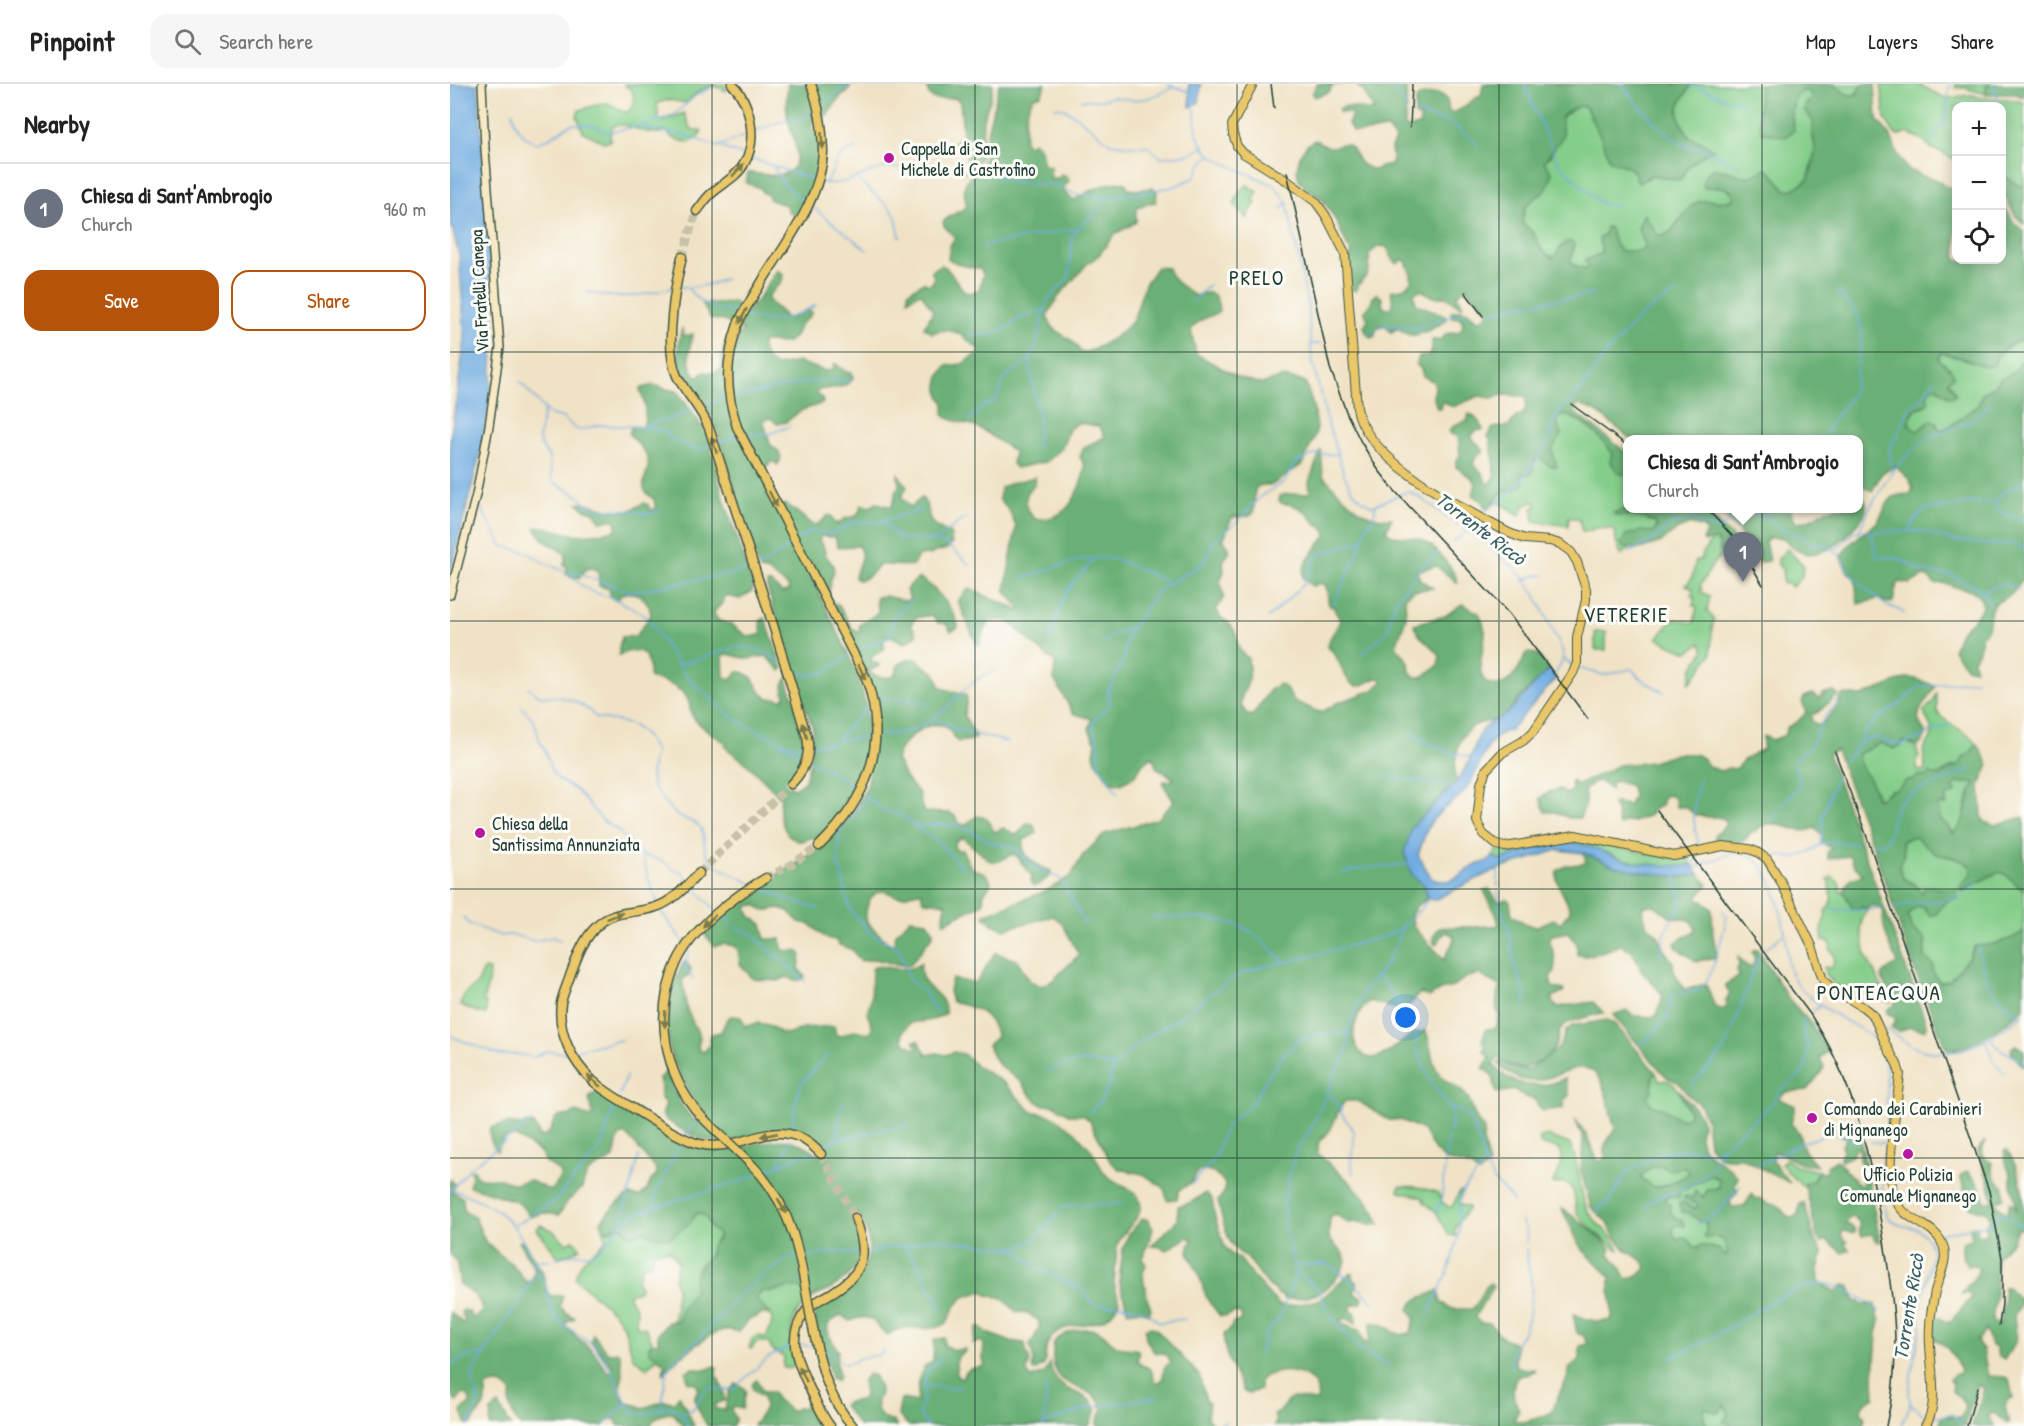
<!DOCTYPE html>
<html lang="en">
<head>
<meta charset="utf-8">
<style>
  body { margin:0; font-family:"Patrick Hand",sans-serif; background:#f6f6f6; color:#222 }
  .controls { position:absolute; right:18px; top:18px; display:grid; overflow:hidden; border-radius:12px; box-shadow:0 3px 15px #0003 }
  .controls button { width:54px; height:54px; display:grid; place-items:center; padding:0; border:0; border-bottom:2px solid #e0e0e0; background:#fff; color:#222; font:30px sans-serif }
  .you { position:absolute; left:956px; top:934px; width:21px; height:21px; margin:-15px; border:4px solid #fff; border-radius:50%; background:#1a73e8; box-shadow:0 0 0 9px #1a73e833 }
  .badge { display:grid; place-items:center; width:39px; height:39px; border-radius:50%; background:#b45309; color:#fff; font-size:20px; font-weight:700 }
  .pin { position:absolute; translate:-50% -50px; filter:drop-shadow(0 2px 3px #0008) }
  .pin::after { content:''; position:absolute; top:32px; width:21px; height:18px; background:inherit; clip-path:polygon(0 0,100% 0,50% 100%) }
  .popup { position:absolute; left:1173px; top:351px; width:240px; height:78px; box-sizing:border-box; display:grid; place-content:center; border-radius:12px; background:#fff; filter:drop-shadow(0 2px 4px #0005); font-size:20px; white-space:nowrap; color:#767676 }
  .popup b { font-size:22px; color:#222 }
  .popup::after { content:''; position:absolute; left:50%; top:100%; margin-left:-12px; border:12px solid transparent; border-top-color:#fff }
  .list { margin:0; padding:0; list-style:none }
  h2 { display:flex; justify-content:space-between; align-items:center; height:78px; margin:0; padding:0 24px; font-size:26px }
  h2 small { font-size:20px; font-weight:400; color:#767676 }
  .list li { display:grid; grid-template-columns:39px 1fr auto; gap:18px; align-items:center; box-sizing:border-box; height:90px; padding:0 24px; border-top:2px solid #e0e0e0 }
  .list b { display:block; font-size:22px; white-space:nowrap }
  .list p { margin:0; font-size:20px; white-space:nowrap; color:#767676 }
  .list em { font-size:20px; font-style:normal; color:#767676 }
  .actions { display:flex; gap:12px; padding:18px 24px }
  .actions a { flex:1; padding:14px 0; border:2px solid #b45309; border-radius:18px; text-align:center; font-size:21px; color:#b45309 }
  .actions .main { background:#b45309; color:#fff }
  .icon { flex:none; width:33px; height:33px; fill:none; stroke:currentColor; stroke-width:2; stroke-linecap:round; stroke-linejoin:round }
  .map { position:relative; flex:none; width:1574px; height:1342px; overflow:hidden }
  header { display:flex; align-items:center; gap:36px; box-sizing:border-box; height:84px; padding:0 30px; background:#fff; border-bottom:2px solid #e0e0e0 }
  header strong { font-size:28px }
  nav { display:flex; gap:33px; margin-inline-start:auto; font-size:21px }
  .search { width:420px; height:54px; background:#f6f6f6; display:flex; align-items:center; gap:15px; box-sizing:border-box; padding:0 21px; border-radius:18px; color:#767676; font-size:22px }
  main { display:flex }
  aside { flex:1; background:#fff }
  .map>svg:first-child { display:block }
</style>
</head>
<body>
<header>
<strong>Pinpoint</strong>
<div class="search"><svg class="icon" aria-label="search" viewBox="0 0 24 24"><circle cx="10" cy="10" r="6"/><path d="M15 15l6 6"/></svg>Search here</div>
<nav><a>Map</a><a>Layers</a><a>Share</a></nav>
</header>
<main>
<aside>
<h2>Nearby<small></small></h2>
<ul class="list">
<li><span class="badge" style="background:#6b7280">1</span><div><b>Chiesa di Sant'Ambrogio</b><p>Church</p></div><em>960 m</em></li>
</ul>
<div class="actions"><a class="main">Save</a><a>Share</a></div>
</aside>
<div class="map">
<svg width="1574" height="1342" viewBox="0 0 1574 1342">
  <rect width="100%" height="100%" fill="#fdfcf7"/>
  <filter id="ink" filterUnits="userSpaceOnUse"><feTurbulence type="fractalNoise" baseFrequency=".0167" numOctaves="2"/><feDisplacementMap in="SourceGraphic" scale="12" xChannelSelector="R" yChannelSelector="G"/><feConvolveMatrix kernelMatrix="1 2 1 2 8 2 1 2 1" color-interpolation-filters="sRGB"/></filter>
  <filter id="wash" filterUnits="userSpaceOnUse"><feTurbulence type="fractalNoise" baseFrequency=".008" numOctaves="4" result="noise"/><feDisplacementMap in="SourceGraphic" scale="24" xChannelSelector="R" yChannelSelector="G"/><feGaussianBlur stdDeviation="1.35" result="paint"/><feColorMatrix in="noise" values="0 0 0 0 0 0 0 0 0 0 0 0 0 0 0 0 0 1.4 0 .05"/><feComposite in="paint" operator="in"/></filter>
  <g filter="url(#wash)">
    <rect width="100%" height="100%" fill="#f0e2c5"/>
    <path fill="#84cd8a" stroke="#52855f" stroke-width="1.5" d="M174 0H275L276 7C272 6 270 4 267 3 255 0 243 11 237 19L219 16 207 19 209 35 214 37 234 29 241 45 252 47 249 53 239 59 223 54 215 47C201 56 172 34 163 43 159 47 161 53 160 57L154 58 133 48 127 32 129 26C138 24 150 18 159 20 166 21 168 28 177 28 184 23 184 16 183 8Z
      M1238 0H1310C1307 9 1311 18 1308 26L1344 41 1341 29 1345 12 1355 6 1362 11 1361 14 1355 22 1364 38 1362 48 1365 63 1364 72 1358 96 1344 105 1336 106 1320 87 1293 94 1289 91 1254 104C1266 103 1276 100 1284 111V115L1274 119 1259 116 1228 137 1221 149 1209 152 1206 150 1202 141H1189L1188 144 1195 161 1190 167H1171L1166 163 1159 144 1149 157 1152 168 1145 173 1135 176 1139 183C1131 186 1125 182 1121 177L1124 165 1117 158 1110 164 1104 174C1093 170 1091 164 1086 155 1084 149 1077 144 1072 139L1075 125 1094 78 1101 71 1112 45 1110 41 1113 32 1127 23 1134 22C1141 29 1141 36 1146 44 1152 55 1156 63 1159 75L1176 82 1185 89 1186 96 1198 95 1201 91 1229 96 1238 83 1259 67 1251 58 1239 53C1233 40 1223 30 1232 16 1234 11 1238 8 1240 3Z
      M1383 0H1413C1402 19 1397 11 1383 0Z
      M1431 0H1468L1495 14 1523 11 1530 14 1558 15 1574 18V100L1571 103 1552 90V22H1506V77L1492 68 1482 65 1473 56 1457 49 1447 52 1445 50 1435 35Z
      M1506 0H1538L1536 5V10L1515 4H1505Z
      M797 101 808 108 803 117 806 119 799 129 797 135 784 120 790 107Z
      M1571 256 1574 259V276L1571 277C1566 291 1561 289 1550 295L1544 303 1536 307 1531 312 1528 322C1514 329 1507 340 1492 346L1489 345 1486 339 1482 336 1467 348 1461 343 1459 336C1465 328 1464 324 1475 322L1477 312 1482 303 1486 302 1497 312H1505L1504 305 1498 297 1500 284 1488 275 1492 268 1504 273 1546 272 1563 259Z
      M1112 331C1127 332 1152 353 1160 365 1165 372 1167 381 1169 389L1177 391 1179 425 1164 430 1194 434 1206 439 1205 448 1195 449 1173 463 1180 465 1171 471 1166 458 1165 445 1142 444V447H1132L1129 435 1119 433 1118 442 1083 437 1082 435 1085 433 1082 429 1084 428 1082 424 1087 422 1084 417 1074 422 1070 431 1063 429 1062 426 1049 418 1042 420 1052 408 1064 406 1073 398 1072 391 1084 384 1083 377 1090 374 1098 381 1104 359 1111 351 1107 337Z
      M1266 456 1275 469C1261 478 1259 489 1250 502L1252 505 1251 508 1260 512 1257 527 1264 535 1262 544 1261 571 1240 599H1239L1243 583 1254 567 1251 559 1238 568 1223 562 1207 554 1224 535 1244 539 1247 523 1243 522 1245 513 1242 512 1243 505 1236 501 1242 494 1246 476H1251L1254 467 1261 457Z
      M1337 465 1353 481 1352 493 1342 503 1337 498 1334 500 1332 497 1333 496 1332 485 1328 481V475Z
      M1145 548H1156V566H1145Z
      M1487 608V627L1490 632 1522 654 1528 661 1523 665 1521 670 1510 681 1503 682 1488 692 1464 696 1448 705 1440 706 1431 714 1427 715 1425 706 1408 678 1407 670 1430 659 1449 663 1454 657 1466 663 1469 673 1466 677 1468 687 1476 686 1473 667C1475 662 1482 655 1482 650 1484 642 1474 635 1474 627L1483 618Z
      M1508 699H1525C1522 706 1518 713 1516 721 1514 733 1514 743 1503 750L1496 740 1490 736 1488 721 1497 720C1495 712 1500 703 1508 699Z
      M1465 753 1479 763 1484 769 1513 777 1521 783V790L1510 803 1512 807 1548 788C1559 789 1565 801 1574 807V847C1561 857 1540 862 1525 862L1518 874 1499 897 1490 898C1479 888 1471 870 1476 857L1473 852C1463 849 1461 842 1458 833 1462 825 1465 823 1473 822L1477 828 1486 830 1495 818 1500 814 1505 815 1493 804 1470 808 1464 800 1453 794 1449 783 1454 772 1452 758 1458 754Z
      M1124 754 1133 755 1137 758 1217 773 1238 774 1242 781C1222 784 1187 780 1168 774 1153 768 1140 760 1123 759 1098 758 1074 768 1051 776L1043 773 1047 766 1063 767Z
      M1382 793C1388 797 1391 799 1390 807L1395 809 1408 826 1413 823 1418 825 1412 836 1411 846 1416 872 1440 919 1419 912 1409 905 1403 908 1405 911 1401 912C1389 904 1377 898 1374 883L1382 884C1384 876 1387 871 1380 866L1381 861 1378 857H1373C1371 848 1372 840 1376 832L1375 827C1386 819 1380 806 1378 795Z
      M34 885 39 886 38 901 33 917 36 919V930L27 928 10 921 15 909 28 899Z
      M1206 989 1209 996C1229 994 1231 1016 1240 1029L1235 1035 1227 1033 1214 1025 1204 1023 1198 1017 1197 1012 1202 1007 1203 992Z
      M1097 1052 1120 1060C1131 1081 1128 1105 1137 1125 1144 1140 1163 1149 1169 1166 1163 1164 1127 1133 1126 1127 1125 1119 1126 1111 1121 1103L1113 1098 1105 1100 1103 1099C1106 1089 1121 1068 1104 1063 1097 1061 1095 1064 1090 1059V1054Z
      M1336 1075 1346 1082 1369 1087 1363 1095V1097L1356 1099V1104L1340 1091 1331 1080Z
      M1212 1082 1219 1086 1234 1083 1239 1088 1238 1090C1231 1095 1213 1104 1204 1103 1200 1102 1195 1097 1191 1094V1092L1202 1083Z
      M1260 1091 1269 1095V1103L1256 1108 1254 1113 1249 1112 1246 1107 1241 1118 1246 1119 1248 1123 1244 1125 1237 1121H1230L1231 1126 1239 1129 1251 1138H1256L1258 1154 1264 1152 1274 1156 1278 1168 1276 1172 1268 1165 1251 1161 1247 1164 1227 1156 1222 1147 1228 1136 1221 1129 1220 1121 1215 1116 1218 1112 1229 1110V1107C1240 1104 1250 1096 1260 1091Z
      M950 1102 967 1103 987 1108 993 1119 999 1123H1002L1010 1107 1012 1108 1009 1120 1018 1123V1125L1007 1140 1004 1148 1006 1152 999 1151 986 1128 974 1118 972 1113 950 1108 948 1106Z
      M250 1129 257 1134 260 1143 268 1150C267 1158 259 1163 260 1172L249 1183 244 1196V1207L231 1228 228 1237H223L226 1224 225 1215 227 1205 224 1196 228 1178 220 1166 206 1167 203 1171 201 1180 190 1183 191 1188 187 1197 190 1203 189 1207 179 1210C179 1218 186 1220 187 1228 187 1234 185 1236 187 1242L196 1244 203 1259 199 1262V1267L208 1273 197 1284 183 1273 174 1243 165 1230 125 1194C130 1174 142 1171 155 1157L154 1147H159L168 1142 173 1144 176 1148 184 1151 193 1147 203 1152 240 1139 246 1130Z
      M90 1141 102 1146 116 1159 124 1156 130 1164 121 1169 108 1173 87 1145Z
      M345 1202 350 1203 362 1214C339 1229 336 1256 347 1280 342 1285 338 1286 333 1283L334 1273 322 1266 318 1258H307L301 1265 299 1264 302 1255 307 1252 316 1253C330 1227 316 1233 306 1214L312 1207 322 1208Z
      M1274 1321 1279 1329 1275 1336 1280 1339 1282 1342H1258L1254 1336 1253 1326 1255 1324 1262 1326Z"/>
    <path fill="#6bb076" stroke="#457655" stroke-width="1.5" fill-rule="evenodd" d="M338 0H356L363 17 362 46 366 50 369 49C370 75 366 111 348 131L339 129 336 121 320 116 318 111 313 109 310 104 296 99 298 89C309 88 324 95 336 89 359 79 338 46 337 29 336 21 337 8 338 0Z
      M365 0H401L397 9C385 13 385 26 374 33Z
      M477 0H543L540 16 533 35 531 72 526 80 514 89 517 82 516 65 512 60 501 65V61L513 49 510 18 505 14C491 14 477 22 477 0Z
      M549 0H596L591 11 584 13C574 25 574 44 575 59L579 61 584 58C590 63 593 71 593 79L597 82H601L600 91 602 94H610L611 90 617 92 619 97 613 104 617 111 624 116C637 108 661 95 676 99L677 103 684 106 703 104 707 107 706 118 689 122 686 127V138L665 150 649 171 637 180 608 213 597 232C605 255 621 248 631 269L643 266 664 254 683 237 695 200 707 183 718 184C721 197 735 204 745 212 763 205 767 209 769 227 759 236 750 232 741 246L746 270 788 293 811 300 834 293 855 298C860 312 868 334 866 349 865 357 856 366 854 379L822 401C796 399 808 412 803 429L799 432 783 433C778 439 778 448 773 455L779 464V469L773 477 774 488 770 498 774 512 772 517 766 525C772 538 776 535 782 543 791 555 782 562 798 574 798 580 800 588 799 594 796 609 783 616 798 631H803L820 606 829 600 834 602 844 617 869 628 874 627 887 619 921 607 933 598 930 594C921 594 916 602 908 602 896 602 890 577 884 569 882 566 879 565 877 563 879 553 887 546 890 536L883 523 879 521 876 502 872 499 862 502C861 501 855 497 854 495 847 484 869 461 876 452V447C861 437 853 419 833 420L829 417 830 412C839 407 850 413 860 408L859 398 871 366 873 392C892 411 912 438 942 434L936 447C950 458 960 450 972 456 984 461 1006 487 1008 499L986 482 967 487 970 496 983 504 962 507 955 514 956 534 946 562 959 578 960 588 965 593H972L988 582 990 571 968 550 964 540 995 532 1012 520 1029 529C1032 535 1034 541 1035 547 1036 563 1019 599 1045 601 1062 602 1070 581 1077 569L1087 570 1099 585C1089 596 1077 607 1066 618 1063 621 1061 626 1058 629 1047 638 1039 636 1028 640 1006 648 1003 680 1006 699L962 743V791L975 802 978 815 967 821 961 831 964 844 995 876C996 867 1004 861 1004 852L997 848 990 853 987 860H984L983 853C985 850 986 847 989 844 993 842 1038 844 1049 841L1046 830 1035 809 1034 806 1039 805 1048 818 1057 815 1060 818 1062 831 1076 840 1085 843 1104 835 1110 839 1120 828C1118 813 1104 802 1107 787L1116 782 1136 779 1134 769 1164 782 1193 788 1230 793 1249 790 1258 801 1247 813 1262 825 1263 851 1267 871 1264 875 1251 876 1247 878 1227 864 1225 859C1233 852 1241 851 1246 845L1240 836 1220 833 1204 821 1195 822 1192 826 1197 841 1208 851 1214 866 1223 878 1224 888 1235 906 1255 900C1260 905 1261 915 1265 923L1274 926 1277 920 1275 918 1280 909 1276 903V900L1289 893 1287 885 1289 881 1288 873 1297 882 1302 883 1305 876 1302 867 1307 865 1339 915 1361 940 1378 967 1370 974 1374 983C1370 992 1363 997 1357 1006L1336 1008 1330 1013V1015L1345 1022 1341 1040C1352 1050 1348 1048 1352 1061 1354 1069 1362 1076 1367 1082L1349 1079 1326 1067 1323 1071V1078L1340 1099 1292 1074H1274L1267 1071 1259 1061 1256 1036 1250 1021 1238 1011 1228 998 1218 994 1211 987 1163 931 1176 926 1184 932 1203 933 1207 930 1212 915V910L1192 887 1183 869 1172 861C1160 864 1139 876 1127 870V860L1118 848 1103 851 1099 854 1105 874V887L1100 893 1102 903 1114 906 1113 908 1102 913 1104 920 1108 923C1120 921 1130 920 1143 918L1154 929C1149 929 1118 938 1114 941 1107 947 1109 956 1105 963 1101 971 1080 986 1069 984 1062 983 1054 977 1048 974L1043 980C1060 1003 1091 1007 1115 994L1119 1011 1114 1016V1024L1092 1027 1084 1015 1075 1013 1065 1006 1046 1009 1043 992 1033 984 1040 973 1034 968 1035 961 1032 957 1036 945 1046 944 1049 931C1044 921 1047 912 1051 903 1043 897 1036 896 1029 890L1015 894 1003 903 990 906 979 913 970 909 954 927 920 917C911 925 908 930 905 941 902 951 903 959 910 968 925 986 950 958 963 950 967 948 972 948 976 947 982 962 980 979 991 992 998 1001 1015 1005 1019 1016 1025 1028 1023 1034 1034 1045L1033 1057 1039 1081 1029 1089 1019 1082 995 1076 985 1067 973 1046 951 1036H939L908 1017H895C883 1032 886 1046 869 1057L867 1069C886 1087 924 1114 929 1140L924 1141 908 1138 898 1139 885 1130 880 1133C881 1140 876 1151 881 1157 886 1165 894 1166 896 1177 884 1205 867 1215 836 1215 814 1202 812 1190 797 1174 793 1170 786 1167 783 1162 775 1151 771 1130 768 1117L775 1107V1100C769 1090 760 1084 748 1087L741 1099 729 1106 727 1115 717 1116 714 1104 693 1090 669 1085 660 1077 640 1037 633 1031H620L604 1021H592L582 1013 571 998 550 982 543 973 538 961 547 953C541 928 525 923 502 918L499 907 502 895 526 899 545 869 567 876 580 897 591 902 602 897 629 871 612 839 603 832 554 845 542 840 534 831 598 806 621 792 633 771 655 750 707 735 724 718 712 698 723 696V694L706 683 703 673 692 680 685 692 671 700 659 697 646 677 644 670 646 659 639 645 642 635 623 629 604 595 605 580 603 575 598 573 557 536 540 537 534 546 529 561H527L508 517 516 507 520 505C536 513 553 518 568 526L571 525 555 507 566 443 560 428 549 415 551 404 561 399 585 393V400C572 412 573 423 585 435 614 436 624 420 632 395 635 384 636 382 630 373L634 363 655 353 649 342 628 339 619 345 612 364 596 378 566 384 562 380 564 367C549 359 538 347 522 341 511 338 503 338 494 332V319L490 312 488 301 490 292 496 282 512 280 531 267C514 254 505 240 482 249L474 243C490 218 480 229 472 209L467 210 458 216V208L474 198 478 201 483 198 484 193 481 187 491 181 496 183 515 208 520 209 529 206 533 191 531 185 511 181 498 175 500 161 505 154 494 142 493 138C500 130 510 129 517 122 507 86 529 96 534 74 536 66 535 58 537 50 540 33 546 17 549 0Z
      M867 0H894L883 1 879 8 865 13 862 10Z
      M906 0H957L955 42 959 45 970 41V33L965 31 966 16 969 12 989 9 997 15 999 28C1012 30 1019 15 1031 12L1033 0H1238L1240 3C1238 8 1234 11 1232 16 1223 30 1233 40 1239 53L1251 58 1263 66 1259 67 1238 83 1230 96 1201 91 1189 99C1186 96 1186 93 1185 90 1181 81 1167 81 1159 75 1156 63 1152 55 1146 44 1141 36 1141 29 1134 22 1127 21 1115 28 1111 34L1113 52 1094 78 1102 89C1098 115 1084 109 1075 124 1074 128 1073 135 1072 139L1084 150 1091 166 1103 174C1110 168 1111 159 1121 157L1124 160 1121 177 1125 182 1136 185 1138 183 1135 176 1145 173 1152 168 1149 154 1154 151 1156 143H1159L1166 162 1171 167 1186 168 1193 166 1195 161 1188 144 1193 131H1196L1197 138 1202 141 1206 150 1212 152C1228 148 1231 127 1246 119 1258 112 1271 122 1283 115L1284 111C1276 100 1266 103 1254 104 1251 95 1255 90 1263 85 1287 85 1291 101 1315 85L1320 87 1336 106 1344 105 1358 96C1362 86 1365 73 1365 62 1364 53 1360 47 1364 38L1354 26 1362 11 1355 6 1345 12 1341 29 1344 46 1336 53 1313 48C1308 38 1308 32 1309 22 1310 13 1308 8 1310 0H1383L1398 11 1403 12 1407 10 1413 0H1425L1427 36 1440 51 1447 69 1458 86C1466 87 1468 90 1476 93 1479 94 1482 93 1485 95 1494 99 1493 106 1506 102V176H1552V117L1563 138 1574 147V259L1571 256C1557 261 1547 267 1544 281L1538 283 1492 268 1488 275 1503 288V293L1498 297 1506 310 1500 313 1486 302 1482 303 1477 312 1479 319 1465 325 1458 339 1461 343 1467 347 1482 336 1486 339 1487 343 1492 346C1507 341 1514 329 1528 322L1532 310 1544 303 1552 293C1562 291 1567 287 1571 277L1574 276V494L1562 510 1544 520 1541 525 1538 545 1531 552 1529 567 1523 575 1525 585 1516 583 1503 566 1510 548 1521 538 1533 523C1529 505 1523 508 1509 504 1498 501 1498 498 1485 500L1478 493 1473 492 1460 500 1449 498 1446 503 1443 518 1438 519 1428 515 1408 520 1405 495 1398 488 1391 474C1395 459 1416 449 1427 438 1433 431 1435 420 1442 414 1446 410 1454 411 1460 410L1463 405 1460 396 1445 382 1432 389 1422 407 1413 402 1409 395 1408 356 1181 355 1147 328 1128 320 1124 328 1177 369V391L1169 389 1160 378 1162 368C1151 354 1131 332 1112 331L1107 337 1111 351 1102 366 1107 383 1098 381 1090 374 1085 375 1082 389 1072 391 1073 401 1064 406 1052 407 1038 424 1035 423 1031 417 1023 411 1026 399 1022 394 1006 383V378L1010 371 1008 352 1001 350 999 346 1007 340 1017 337 1019 330C1027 333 1030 339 1033 346L1026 347 1021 353 1034 367 1026 373 1023 380 1032 389 1037 400 1039 401 1045 393C1042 385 1045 379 1043 371 1042 365 1040 362 1040 355L1038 353 1043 344 1059 342 1067 332 1072 331 1076 324V312L1052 311 1042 314 1029 312 1003 323 992 317 990 324H987L983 312 985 305 984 298 973 292 971 285 966 280 969 273 979 272 982 266V256H991L996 250 1008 248 1012 245 1013 238 1010 234 1002 233 1001 228C1014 223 1020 229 1029 237L1037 231V226L1017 204 1007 211 1013 222H1010L996 213H984L973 207H967L964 211 966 220 994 231 997 234 996 236C987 243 973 251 962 251 957 251 952 247 948 244L941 248 934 241C926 240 926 248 924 253L921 254 916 248 914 242 918 236 914 227 921 220 923 213 927 210 932 214 933 224H940L943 220 941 206C949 207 964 202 961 190 960 186 957 182 956 177L951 176 948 180 942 175 937 163 929 162 919 170C919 176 921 185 917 191 912 197 909 198 905 207L902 206 899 178 902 167 898 164C892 149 884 131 874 118 868 111 852 103 849 96 844 82 851 60 866 56 870 58 875 62 879 63 886 64 892 57 898 61 910 70 902 81 926 86L929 83 943 79 941 64 945 55 937 45C925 46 916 50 903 48L898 40 902 31 900 29 889 28V25C902 18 913 29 924 26L914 8Z
      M1538 0H1574V14L1567 10H1536V5Z
      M1552 90 1570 103 1574 100V140L1565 131 1552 106Z
      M316 175 319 178 299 216 303 221 305 220 327 186 333 190 332 197 317 213C321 222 330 225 336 234L343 233 356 226 362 228C359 235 357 234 352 239 348 242 347 248 345 252 336 264 323 256 312 258V265L315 272 319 278 326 282 348 278 375 287 384 285V280H386L396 288H402L403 295C394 306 381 303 368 306L367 311 372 314 373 319 350 327 336 338 327 340 321 334 314 336C313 342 319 351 320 360L328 367 331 374 328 381 322 377 316 383 308 384 326 423 335 420C339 423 343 425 347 428 361 439 362 449 378 431L381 432 384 438 387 440 396 434 407 432 412 421 420 423 427 419 441 423 445 414V409L449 402 448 390 457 403 451 413 460 423 472 414C487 433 468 436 500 449L502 459 497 465 485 468 480 471 468 472 463 481C450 483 442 480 430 481 424 487 417 496 407 496L405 493C407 482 416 471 408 462L388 463 385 453 371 452 369 456 373 461 376 472 383 481 384 488 380 498 379 509 376 508 369 510C403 581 443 639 399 717 393 729 382 746 370 753 367 754 364 754 361 754 357 755 352 758 348 757 332 752 327 728 331 714L296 679 275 663 276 659 273 657C263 650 250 643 243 633 239 628 241 624 239 619 235 604 214 597 200 594 198 589 200 584 198 579 195 562 180 566 169 571V563L172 553 186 552 201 531C199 515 189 507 174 509L166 516C160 514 160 511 159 505L149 502C149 493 150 481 136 485L129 494H122L116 490 117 483 114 481 116 470 93 456 85 444C96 440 111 449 123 450 137 452 152 449 166 446V439L164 436 150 437 144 428 134 425 128 419C139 418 147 423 157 425 164 427 173 426 181 426L194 419 197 420 202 426 206 425 204 415C181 401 204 390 197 373 193 364 185 356 179 350L182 342 193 343C197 329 195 318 190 305 211 296 209 307 227 307L258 351 272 409 303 502 302 507 290 515 277 512 274 513 273 518 264 528C266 539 273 538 283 541 287 546 293 549 299 553L310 551 312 548 310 537 315 534 333 585 331 587 316 572 298 575 277 570 273 572 274 593 280 596 288 588C302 588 305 599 311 609L319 614 333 615 335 612 333 601 337 594C347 630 368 666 338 699L343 704 354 699 360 678 363 644 338 575 337 560 329 542 317 503V499H321L332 509 339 506 338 502 317 487 310 486C291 438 281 389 265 340 257 319 236 309 230 287 226 275 228 256 232 245L235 252 243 250C239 264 235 282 248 294L254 288 265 289 272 285C273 275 270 262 280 255 286 252 289 252 293 246L272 236 261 235 252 220 284 218 293 225 300 227 302 224 294 215 293 209 299 205Z
      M1409 410 1412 412C1413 414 1415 417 1416 420 1417 430 1409 438 1403 445 1384 467 1355 483 1334 454H1318L1315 458 1319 477 1309 478 1305 474 1288 446 1267 425H1341V430L1346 438C1360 438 1367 431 1379 425 1386 422 1400 424 1408 424Z
      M1179 424 1252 425 1281 452 1292 470 1280 478 1275 469 1270 467 1268 457 1266 456 1254 458 1253 456 1256 448 1254 444 1240 440 1228 445 1211 458 1190 465 1173 463 1171 459 1176 451 1190 447 1204 448 1207 443 1206 438C1195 435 1179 430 1168 432L1163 429Z
      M469 494C483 501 508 528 508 544L501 547 495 539H488L482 531 465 534 461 540 467 551 455 559C448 558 445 551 437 552L433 559 435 564 421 574 422 578 429 580V582L417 588C427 593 449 599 447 583 451 577 462 573 469 576L471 580 485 589 491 604 516 611 517 616 514 631 526 653 522 656 508 658C502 653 500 642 492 641 474 637 449 660 446 676L449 680 455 694 469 709 472 724 475 728 500 729 505 732 510 740 515 741 527 732 537 734 544 748 553 744 567 751 577 739 583 740 587 749 574 756C569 773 588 782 601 787L600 792 588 801 583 802 581 798 582 793 567 772 563 770 549 777H540L513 754C507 755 505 757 504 763L507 766H512L522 785C531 787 538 788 541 799L533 811 534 816 533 820 503 834 496 839 493 838 496 820C485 814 470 824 472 808 463 807 456 814 447 812 443 812 438 807 433 807 419 807 414 827 417 838L439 860H444L445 850 460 835 476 837 483 846V851L460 881 455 882 424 875 412 877 408 875 403 866 389 861 386 856 376 854 359 840 349 838 338 827 329 824 314 827 306 821 297 822 300 832 312 840 315 855H331L332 865 337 867H347L351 870 349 885 355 893C349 899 345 896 337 893L328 897 303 895 290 880 288 866 284 862 275 860 265 862 255 851 259 842 286 818 316 797 346 780 378 757 403 729 418 700 424 616 380 517 389 522 402 544 409 548 411 546 409 542 411 540 429 528 426 518 427 513 435 512 456 517 460 514 456 506 459 502Z
      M1457 594 1466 595 1485 602C1481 612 1465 627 1469 637 1470 642 1474 645 1476 650L1472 659 1468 662 1454 657 1444 665 1430 659 1408 670C1408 687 1426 697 1425 713L1427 715C1436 713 1437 706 1447 705L1457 696H1464L1467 692 1477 693 1480 689C1490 696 1500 683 1510 681L1514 672 1521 670 1523 665 1528 661 1539 681 1530 701 1532 733 1535 738 1544 741 1574 733V807C1565 801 1559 789 1548 788L1512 807 1510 803 1521 790V783C1513 775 1499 771 1488 771L1465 753 1458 754 1452 757 1454 772 1449 783 1454 795 1464 800 1471 808 1473 809 1474 804 1480 803 1507 806 1508 814C1489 816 1494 828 1481 832L1473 822C1465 823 1462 825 1458 832L1462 845 1475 854C1476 866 1470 873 1483 880V888L1490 898 1499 897 1518 874 1525 862C1540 862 1561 857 1574 847V925C1555 941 1524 964 1499 966L1495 962 1463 882 1426 771 1386 666 1378 670 1474 933 1477 943 1474 946 1459 943 1449 948 1441 943 1446 937 1444 933 1437 929V926L1445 921V918L1433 897 1432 892 1436 887 1448 879C1442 866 1430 842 1434 829L1432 825 1422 821 1418 825 1413 823 1405 826 1400 821 1395 809 1393 808 1401 794H1408L1412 790 1402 779 1400 772 1378 775 1377 768 1382 764 1373 760 1371 756 1372 750 1364 744C1345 755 1323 727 1306 747L1301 748C1290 765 1282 762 1265 754L1266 749 1270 747 1276 740 1275 735C1265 731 1266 734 1258 733 1253 733 1252 730 1245 731L1236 723H1226L1225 714 1218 711 1213 713 1211 722 1202 726 1200 731 1184 738 1176 737 1169 741C1166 734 1168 727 1163 720L1165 719 1179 721 1183 712 1181 702 1166 697 1161 699V706L1149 697 1144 698 1134 707 1136 719 1130 734H1119L1105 728H1095L1090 714 1101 707 1110 705 1114 709H1119L1122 706 1121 697 1128 701 1169 681 1202 678 1226 670H1245L1254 675 1258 682 1270 687 1279 684 1286 685C1298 669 1298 674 1313 665V652L1323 656 1335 651 1336 644 1347 638 1356 629 1352 617 1354 613 1362 610 1369 614 1374 609 1384 608 1388 611 1368 628 1361 631 1362 638 1369 641C1377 637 1381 628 1389 621V614L1394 610 1412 612ZM1508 699H1525C1516 716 1517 741 1502 750L1496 740 1490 736 1488 721 1490 720 1495 722 1496 713 1506 709V706L1502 704Z
      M235 877 241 885 240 890 232 896 237 926 250 953 248 963 250 967 254 968 260 960 259 955 261 950 271 948 277 935 281 932 291 933 295 942 308 939 318 941 331 949 340 950 354 944 384 942 386 951 391 952 405 946C408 946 411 948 414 949 429 951 419 934 417 930L421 915 422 885 426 882C442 883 456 890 471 879 466 907 498 906 495 930L482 936 460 939 452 949 454 958 465 965 467 964 464 957 468 956 477 971 487 969 496 971 503 968 513 970 528 983 553 998 581 1027 603 1032 625 1048 642 1067 654 1089 663 1096 684 1108 689 1114 691 1124 688 1132 669 1156 667 1163 664 1199 669 1218C654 1253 617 1229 599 1257 595 1264 596 1273 594 1281L584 1287 582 1285 584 1275 580 1261 589 1245V1237L577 1229 567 1228 552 1214 537 1211 533 1207 514 1213 506 1221 497 1239C479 1252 455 1236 438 1251 424 1243 424 1226 400 1237L391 1231 378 1240C376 1251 384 1258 388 1267L386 1277 389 1293 386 1297 381 1294 376 1275 371 1266 363 1223C403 1199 437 1183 409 1129L401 1135C426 1179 399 1196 362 1214 358 1211 355 1206 351 1204 345 1200 323 1209 312 1207L306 1214 318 1229 322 1231 312 1230 298 1236 289 1248C284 1247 280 1245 275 1246 260 1247 223 1278 213 1290L215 1280 199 1267V1262L203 1259H208V1250L218 1238 228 1237 232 1223 244 1207V1196L249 1182 260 1172 261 1162 268 1155V1150L260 1143 257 1134 250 1129 246 1130 240 1139 219 1154 203 1152 193 1147 179 1152 173 1144 169 1142 154 1147 151 1138C154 1132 173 1112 180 1111 183 1111 186 1113 190 1112L197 1106 201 1097 207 1090 206 1085 177 1051H172L168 1054 164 1074 140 1087 136 1092 132 1104 117 1118 109 1131 93 1129 80 1133 71 1121 65 1117 19 1102 22 1093 20 1086H25L26 1091 30 1094 50 1095 65 1100 79 1096 101 1107 107 1100 111 1090 108 1086 95 1078 91 1069 65 1052 54 1054 47 1067C42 1061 38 1052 40 1044L58 1039 70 1041 80 1039 85 1041 89 1050 93 1053 100 1047 106 1033 121 1031 126 1028 140 1033 143 1030 139 1015 141 1011 151 1007C180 1030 214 1054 251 1064 294 1076 330 1035 369 1072L375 1068C343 1024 311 1059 270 1058 250 1058 231 1046 215 1035L212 1030 216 1021 210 1013 211 1003 209 994 216 988C225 1004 232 1034 252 1039 243 1006 217 980 217 944 217 935 220 925 221 916 223 904 227 887 235 877Z
      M1157 936 1166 941 1206 989 1203 992 1202 1007 1197 1012 1201 1021 1214 1025 1227 1033 1235 1035 1240 1029 1229 1006 1250 1031 1252 1040 1250 1053 1253 1064 1264 1074 1279 1083 1288 1094 1284 1101 1288 1107 1280 1117 1281 1122 1286 1124 1295 1121 1302 1110 1305 1115 1309 1114 1318 1120 1328 1121 1337 1132 1344 1133 1348 1130 1350 1120 1354 1118 1365 1157 1373 1169 1368 1185 1369 1198 1386 1208 1393 1201 1399 1202 1404 1216 1413 1220H1423L1425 1221 1430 1238 1427 1249 1424 1294 1425 1313C1418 1317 1412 1318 1411 1327L1415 1334 1413 1342H1282L1280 1339 1273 1338 1279 1329 1274 1321 1268 1329 1255 1324 1253 1326 1254 1336 1258 1342H824L826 1338 824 1330 830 1328C842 1305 848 1317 867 1317 873 1287 829 1280 810 1296V1305L798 1310 793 1307C786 1287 772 1272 774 1250L779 1247 783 1239 792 1236 791 1230 785 1228 776 1232H770L757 1215 749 1191 739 1171 738 1166 742 1155 737 1153 717 1166 712 1163 701 1162 727 1137 728 1122 740 1119 756 1109 762 1115 765 1134 775 1163 781 1170 789 1174 806 1196 829 1221 838 1222 870 1216 900 1189H903V1195L907 1200 904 1209 912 1213 913 1216 911 1219 902 1221 901 1224V1227L906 1230V1239L895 1234 890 1237 892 1240 909 1246 915 1259H918L919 1256 921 1239C924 1239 928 1239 931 1240 944 1245 944 1254 960 1249L965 1234 959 1225C964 1212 979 1213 988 1206L991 1218 1002 1225H1022C1031 1218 1031 1204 1040 1199L1043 1202 1042 1206 1025 1232C1028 1240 1032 1240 1040 1239L1050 1252 1063 1258 1066 1262 1065 1280C1071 1286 1076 1284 1084 1285L1085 1287 1067 1293C1060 1304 1064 1315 1069 1326L1064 1336C1074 1342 1090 1332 1101 1329 1105 1321 1107 1313 1111 1306 1117 1295 1117 1297 1120 1283L1130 1275V1262L1138 1260 1134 1252 1127 1249 1123 1230C1136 1234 1146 1240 1161 1236 1165 1227 1158 1205 1160 1192L1131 1164 1112 1125C1129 1136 1148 1149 1161 1165L1159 1170 1170 1182 1177 1195C1183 1194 1193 1190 1196 1183L1192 1176 1176 1166 1164 1152 1158 1139 1141 1123 1131 1087 1133 1054 1125 1035 1135 1049 1148 1077H1152L1155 1073V1061L1165 1045C1161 1031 1155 998 1145 989 1125 971 1096 1008 1066 993 1059 989 1053 986 1048 979L1051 978 1070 986H1079L1109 964 1116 947 1122 942ZM1212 1082 1219 1086 1234 1083 1239 1088 1238 1090C1231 1095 1213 1104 1204 1103 1200 1102 1195 1097 1191 1094V1092L1202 1083ZM1260 1091 1269 1095V1103L1263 1106H1257L1254 1113 1244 1107V1113L1234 1112V1115L1246 1119 1248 1123 1244 1125 1233 1118 1229 1119 1232 1128 1239 1129 1251 1138H1256V1147L1254 1152 1255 1154 1264 1152 1274 1157 1278 1168 1276 1172 1268 1165 1251 1161 1247 1164 1244 1163 1240 1157 1234 1153 1227 1156 1222 1147 1226 1141 1234 1142V1140L1231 1136 1226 1135 1221 1129 1220 1121 1215 1116 1218 1112 1228 1114 1230 1112 1229 1107 1238 1104 1241 1100 1251 1097Z
      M1565 961 1574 966V983L1562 970 1561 965Z
      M1405 1035 1413 1067 1430 1158 1426 1157 1422 1150 1412 1152 1409 1147V1137L1401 1132 1395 1139 1404 1144 1405 1148 1402 1149 1394 1147 1391 1149 1392 1153 1397 1158 1395 1160 1400 1166 1393 1169 1376 1156 1371 1159 1367 1153 1355 1100 1363 1097 1368 1088 1375 1089 1377 1082 1387 1076 1407 1099 1413 1103 1409 1065 1405 1064 1402 1072 1391 1077 1390 1073 1393 1068 1392 1062 1396 1056 1392 1050 1380 1049 1383 1044Z
      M1535 1057 1532 1069 1536 1075 1542 1079C1542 1090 1545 1096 1554 1103V1114L1547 1117V1120L1557 1130 1560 1118 1565 1121V1126H1567V1123L1561 1101V1091L1557 1082 1554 1067 1557 1066C1574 1093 1574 1113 1574 1145H1567L1563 1156 1546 1174V1210L1542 1237 1550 1240 1554 1219V1203H1557L1570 1216V1223L1564 1231 1567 1256 1554 1276 1548 1272 1546 1264 1541 1262 1536 1246 1527 1257 1533 1266 1538 1292 1555 1293 1559 1296 1563 1313 1557 1316 1555 1323 1559 1338 1558 1340 1544 1329 1539 1331V1334L1545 1342H1522L1534 1304 1528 1301 1515 1342H1489L1492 1332H1502L1509 1334C1521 1321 1511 1316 1502 1307L1503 1300 1500 1296 1504 1290H1509L1511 1286C1505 1274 1497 1259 1483 1255V1231L1499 1239 1522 1213 1517 1208 1514 1211 1511 1209 1525 1193 1529 1185 1523 1181 1517 1182 1516 1178 1513 1175 1511 1159 1522 1155 1520 1143 1527 1142 1528 1151H1536V1140L1540 1136 1537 1127 1527 1126 1520 1123 1510 1092 1517 1087C1524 1096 1535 1105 1534 1118H1543L1538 1097 1528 1066Z
      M0 1095 5 1100 3 1108 13 1114 14 1126 24 1132 36 1159 63 1181 77 1199 82 1195 85 1185 69 1158 72 1157 75 1160 92 1187 98 1209 101 1212 113 1211 110 1222 116 1229 125 1234 117 1238 115 1242 145 1269 158 1289 163 1284 141 1256 143 1250 157 1268 161 1269 168 1268 170 1271 173 1291 170 1302 175 1319 187 1321 193 1324 214 1317 225 1318 229 1311C234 1321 240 1331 244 1342H234L223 1329C215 1329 202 1333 201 1342H169L165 1335H161L154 1342H70C63 1334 56 1319 62 1310 57 1299 46 1298 36 1303V1319L21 1340H17L11 1327 20 1320 19 1312 15 1310 12 1311 6 1318 0 1309V1228L14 1240 15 1236 11 1229 13 1226 18 1227 22 1233H26L32 1227C29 1210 22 1210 10 1201L6 1176 0 1170Z
      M693 1134 698 1136 703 1145 693 1175 696 1181 693 1188 694 1201 696 1202 697 1215 701 1224 699 1230 690 1226 678 1228 669 1197 673 1164 679 1150Z
      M529 1242 539 1250 559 1257 575 1259 576 1267 580 1276 577 1288 581 1294 595 1289 600 1279C606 1315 637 1302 646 1326L639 1342H459L448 1331 451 1315 467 1318 469 1294 474 1283 483 1277 484 1256 494 1254V1261L503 1266 515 1265 514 1269 509 1271 506 1278 507 1293 512 1294 516 1288 520 1285 535 1282 533 1275 534 1260 530 1257 523 1260 527 1243Z
      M700 1243 705 1244 749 1291 756 1316 759 1319 757 1334 765 1342H647V1337L653 1325C642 1293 595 1314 604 1258 614 1248 636 1240 650 1248 657 1252 661 1260 669 1263 675 1266 681 1263 688 1266L689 1271 687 1276 690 1280 699 1284 702 1288 705 1298H710L713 1294 714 1284 721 1278 715 1270 704 1268 696 1255 695 1245Z
      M265 1282 267 1283 266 1291C271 1300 275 1306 275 1317L265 1320V1325L275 1326 280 1306 286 1300 293 1303 296 1307 292 1325 285 1323 280 1324 286 1335 282 1342H257C254 1335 244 1321 245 1313 245 1310 248 1307 248 1304L246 1299 238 1298 236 1288 242 1284 255 1286Z
      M418 1290 425 1292C426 1297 430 1302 430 1306 431 1309 428 1314 427 1316 425 1327 432 1337 443 1337L447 1342H409L393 1321 398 1318 411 1316 415 1310 412 1297Z
      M307 1296 313 1308H323L326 1315 341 1327 348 1324H354L356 1316H358C366 1322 370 1333 376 1342H303L315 1325 313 1313C308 1309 300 1308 303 1299Z
      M49 1321 61 1342H40L41 1327Z"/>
    <path fill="#6face1" stroke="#47748a" stroke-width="1.5" d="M0 0H28L44 247 43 270 40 313 33 357 0 490V356L15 255 9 171 0 136Z
      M739 0H751L749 18 740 23Z
      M1099 585 1106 595 1060 646C1033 651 1029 695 1011 711 1000 721 989 726 980 740 974 749 972 761 968 771L982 795C1004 802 1009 789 1026 781 1033 778 1038 779 1043 773L1051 776C1074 768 1098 758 1123 759 1140 760 1153 768 1168 774 1187 780 1222 784 1242 781L1249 790 1230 793 1193 788 1164 782 1134 769 1108 766 1043 787 984 816 978 815 975 802 962 791 954 768 962 743 1006 699 1018 679 1031 647 1041 638 1058 629Z"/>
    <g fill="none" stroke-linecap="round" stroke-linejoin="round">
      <path stroke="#6face1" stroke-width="1.5" d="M718 0 740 8
        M932 0 942 3 958 25
        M1076 0 1075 4 1081 17 1108 79 1149 118 1158 122 1167 121
        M1172 0C1183 17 1218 55 1237 62 1244 65 1253 63 1259 67 1269 72 1278 78 1289 82
        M1237 0 1255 5 1273 14 1293 19
        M1543 0 1550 22
        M631 16H652L662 13 684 16 699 14 724 3
        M744 19 747 51 757 68 772 78 824 101 837 118 858 222 862 276 879 343 894 390 902 406 912 416 923 422 953 409 960 408 972 415 1034 459 1067 486 1084 508 1112 565C1115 575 1110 583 1104 591
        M372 20 401 0
        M605 23 613 24 626 32 660 59 680 62H697L711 73C727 71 739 74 753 62
        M63 28C64 43 73 55 88 59L101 53 121 40 142 41 158 48 192 42 201 46 230 50 293 71
        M967 30 1003 40 1027 60
        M1552 37 1554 60
        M193 41 224 31 245 12 262 3
        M304 48 332 37 355 33 364 27
        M1479 56 1494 40 1500 0
        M267 63 297 51
        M300 74 364 96
        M324 84 334 100 355 118
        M406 94 441 125 446 133 450 153
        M545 94 578 100H597L618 106 624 110 648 112 655 115
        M371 98C393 105 412 88 434 84 441 83 449 84 457 84 465 83 472 81 480 79
        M375 99C390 83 378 73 406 64
        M361 122 417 166
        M831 125 837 119
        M533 162 629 144
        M230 203C244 204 262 201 275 195
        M238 204C250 222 268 226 288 229
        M136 207C166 218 193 211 222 204
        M743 217 759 201
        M1039 230 1065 222 1144 210
        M296 232C324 240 342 236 366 221
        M519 251 548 249 575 232 593 226
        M916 251 935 241 966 244 1003 231H1019
        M861 260H871
        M579 276 589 335 587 345 588 364
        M70 298 99 330 113 334 126 345 131 346 149 341 189 343 219 335 245 324
        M282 312C307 310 331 303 356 298 372 295 387 297 402 297
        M251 321 275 314
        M94 326 89 355 90 360 99 373 102 397 128 412 136 420 151 425 179 426 197 430 209 427
        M519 336 535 321 545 317 555 294 579 276 585 266 597 216 617 196 619 192 622 152 625 148 659 114 723 103 735 98 744 94 753 77 761 71
        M191 343 215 347 221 355 248 366 260 362
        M295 351 322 349 340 342
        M1374 356C1378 337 1392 327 1401 312 1406 304 1405 293 1407 284 1413 243 1419 240 1388 208
        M268 359 287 352
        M1442 388 1439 364 1448 350 1458 326 1474 311 1485 296
        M29 420 52 462 79 469 91 477 118 489 127 498 142 508 164 514 191 529 201 539 233 588 243 599 283 634 337 662 353 672
        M1545 421 1552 430 1574 436
        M1031 430C1039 424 1048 419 1055 413 1069 400 1104 361 1101 342L1111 326 1129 309 1154 272 1192 231 1225 209
        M1315 433 1323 424
        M430 437 473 426
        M1410 445 1420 423 1442 388 1463 365 1480 352 1520 338 1543 318
        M1459 447 1465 435 1476 425 1506 423 1520 418 1544 419 1554 407 1565 404 1574 396
        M1421 448 1427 473 1448 474 1471 487 1500 491 1527 503 1535 511 1541 522
        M348 455 361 447 381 450 405 438H433L450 455 490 458 500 463 520 481
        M480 457C499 451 502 440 517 434
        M1003 458 1016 448 1026 435
        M1380 464 1390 471 1400 490 1409 499 1437 522 1445 524 1454 529
        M1180 468 1204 456 1220 440 1243 437 1265 445 1270 444 1286 434 1301 430 1308 431 1321 436 1333 446 1349 450 1361 460 1375 461 1384 466C1400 457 1399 442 1421 448L1469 447 1505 457 1533 460H1564L1574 464
        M308 484 342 461
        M118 489H126L181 508 300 486
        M575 494C599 484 641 468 667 476 683 481 703 492 719 499
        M1074 496 1087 491H1094
        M1533 507 1554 500 1569 505
        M883 521 908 469 917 442 924 432 926 420
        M818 534 853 501 866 473 869 470 913 456
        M598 557 614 513 624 497 644 476
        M651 560 664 550 681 543
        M406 567 439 553 445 532 460 516
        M911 571 937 547 945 518 972 482 989 468
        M1113 575 1124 582
        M229 580C270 573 292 546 331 580
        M1128 584 1154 591 1181 585 1195 598 1214 608
        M341 587C368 597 378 586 399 572
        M78 603C92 616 94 611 109 613 124 616 137 622 146 634 176 638 191 638 205 667 202 679 199 693 204 704 212 713 219 727 229 733 236 736 245 737 250 743 256 751 253 763 257 771 267 787 285 789 300 799
        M424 616 441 614 480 620
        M72 624 84 636 90 658 95 666 102 688 108 695 126 706 153 737 166 745 192 771 199 797 207 818
        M485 635 507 646 558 658
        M960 649 998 668 1020 673
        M429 651C441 649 455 650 466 645 475 640 485 634 493 627 505 616 528 589 544 588
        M389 656 421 652
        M332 658 346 662 354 661
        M1412 658 1426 653 1437 658 1452 661 1500 640
        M363 661 384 659 419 621
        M360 677C365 681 373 682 378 686 388 692 397 697 407 705
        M1392 677 1402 669 1410 659 1415 647 1426 635 1451 619 1468 603 1526 596
        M936 692 1003 703
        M668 710 648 679 649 662 642 641C646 631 655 628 660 619L658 607 674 575 677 551 706 509 714 502 753 480 764 458 771 451 787 438 811 412 834 398 845 379 866 370H887
        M414 712 435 727 450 731 489 759 514 786
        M415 713 403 732 389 747 388 783 391 787C394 798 395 811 399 822 403 833 416 839 419 849L446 862 450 867 459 895 474 908 487 929
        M1322 737 1329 724 1349 703 1350 698 1343 676 1360 664 1374 634 1388 618
        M465 743 490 740 506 741 517 745 540 758 562 763 570 768 586 785 609 794 615 802 635 840
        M1423 759H1433L1437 756C1442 745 1441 730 1448 720 1456 707 1504 694 1521 685
        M1370 761 1386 758 1407 760
        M1248 765C1249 754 1244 745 1244 735 1243 721 1246 708 1250 695
        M192 771 213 777 225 787 232 788 237 795
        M1322 775 1328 771 1345 774 1357 769 1370 761 1372 755 1373 731 1386 694
        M1244 782 1247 770
        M1244 784C1256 780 1271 772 1283 769 1320 762 1332 830 1336 855 1338 869 1336 882 1344 895 1357 918 1395 936 1417 949L1425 956 1434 971 1436 991 1438 1052 1433 1078 1432 1113 1438 1134 1450 1141 1468 1145 1479 1156 1482 1168 1469 1230 1471 1243 1461 1291 1459 1308 1460 1322 1451 1342
        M1048 785V802
        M893 789C915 781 938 785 960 779
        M242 801 265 826
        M308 803 339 816 369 825
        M1048 807C1049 824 1053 829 1058 844 1062 856 1062 870 1065 882 1070 896 1077 908 1075 923
        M1381 824C1392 829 1418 824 1433 825
        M1444 824 1460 819 1489 817 1509 813 1528 799
        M209 825 234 859
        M271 831 287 843 302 850 355 897
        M13 833 19 840 51 852C62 849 74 854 84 857L103 853 111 857
        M701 833C730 834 773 831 798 846 811 853 823 867 834 877
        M1527 863C1533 880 1535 900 1548 913 1554 921 1564 924 1570 933
        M1315 865 1335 849
        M239 866 235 882 243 895
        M1212 873C1211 861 1214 847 1221 837 1224 832 1230 827 1231 821 1233 813 1227 802 1226 793
        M929 893 960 933 966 952V965L980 997 999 1023 1014 1028 1019 1033 1030 1061 1035 1080 1045 1098 1061 1114 1063 1118
        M1362 928 1371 921
        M1433 945C1445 948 1453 958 1464 963 1506 981 1542 953 1574 930
        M0 952 50 971 67 970 84 973 97 967 116 969
        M1541 955 1550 965 1574 978
        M1536 957 1543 976 1555 990
        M1193 961 1218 932 1222 911C1230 905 1239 910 1248 906 1262 901 1273 848 1277 833L1273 827
        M125 966 171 956
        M597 987C621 977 637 974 662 983
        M1242 1002 1245 996 1253 990 1272 968 1280 952 1309 871
        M878 1010 891 1024V1029L904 1047V1059L901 1076 903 1090
        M170 1011 176 992
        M640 1029 651 1016 659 1001 663 983 672 974 695 954 733 931 763 908 788 891 813 882 837 878 933 853C953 844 966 833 978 815
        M342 1046 345 1020 351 1000 378 970
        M1000 1047 1002 1036 1000 1025
        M235 1051 249 1035
        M388 1055C385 1044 391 1030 394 1018
        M1421 1058 1435 1059
        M370 1063 388 1055 459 1040
        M329 1080 341 1055
        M1308 1081 1351 1059 1381 1049 1405 1057
        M313 1088 352 1071 364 1070
        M742 1100 765 1074 772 1052 778 1040 801 1020 826 980 847 957 860 951 898 949
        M3 1104 21 1083 81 1037
        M0 1105C47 1120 65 1135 86 1181 89 1188 93 1195 96 1202 99 1212 99 1223 105 1232 114 1245 131 1249 142 1260 159 1277 169 1307 182 1327 205 1342 217 1300 238 1342
        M1196 1121C1205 1114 1211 1112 1222 1109 1246 1100 1265 1088 1273 1063
        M205 1122 204 1113 231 1058
        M986 1127 991 1119 998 1054
        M1147 1128 1150 1124 1158 1119 1177 1088 1214 1068 1239 1065 1262 1068 1273 1063 1323 1019 1331 1005 1352 990 1356 981 1358 963 1353 946 1354 935
        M1551 1128 1574 1144
        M172 1135 189 1072
        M1071 1136 1077 1150 1076 1159
        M1248 1140C1267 1132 1278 1118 1290 1102
        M65 1141 76 1135 83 1129 104 1118 142 1074 152 1061 166 1017
        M1489 1150 1539 1140 1549 1130
        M455 1163 473 1187 479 1205 487 1212 490 1217 491 1225
        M559 1164 570 1163 584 1156 613 1124 623 1121 673 1120
        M418 1169 435 1164 463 1160 479 1154 558 1164 568 1168 586 1183 627 1203 634 1208 644 1221H671L696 1227 709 1238H713L735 1235
        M354 1172 388 1168 409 1169
        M84 1177C92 1176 100 1176 107 1175 113 1173 119 1170 125 1170 134 1169 139 1173 147 1167 166 1154 162 1141 187 1130 225 1114 267 1107 306 1091
        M844 1181 877 1180 900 1195 924 1219
        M845 1186 867 1204 881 1233 909 1264 918 1271 938 1281
        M978 1230 998 1188 1005 1165 1009 1147V1121L1011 1109 1034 1081
        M349 1261 362 1262
        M371 1264 395 1280 401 1279 410 1274 430 1271 434 1265
        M810 1270 816 1249 830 1233 843 1198 845 1186 835 1141 834 1120 841 1083 847 1065 861 1045 885 989 896 969 898 961V948L903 931 913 909 936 880 944 865 952 843
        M1220 1273C1251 1262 1281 1242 1309 1225 1327 1215 1347 1203 1368 1200 1381 1198 1396 1206 1407 1212 1416 1217 1422 1219 1429 1227
        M0 1281 21 1271 33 1270
        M1061 1285 1064 1262 1074 1247 1079 1233 1082 1203 1076 1165
        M474 1303C486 1301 502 1306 511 1303
        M1461 1320 1475 1332
        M212 1323 216 1288 229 1271 244 1260 284 1217 303 1200 338 1174 346 1172
        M232 1331 244 1324 249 1314 258 1304 263 1303 272 1306 283 1305 319 1273 340 1263
        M1484 1331 1490 1333 1501 1330 1512 1340
        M1242 1338 1245 1342
        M594 1339 597 1301
        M19 1342C21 1333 27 1326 28 1318 29 1307 20 1299 23 1288L87 1188
        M154 1342 176 1319
        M477 1342 469 1329 474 1314V1303L477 1289 491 1274
        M592 1342C605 1333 620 1333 633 1325L708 1313
        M768 1342 776 1337"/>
    </g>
  </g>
  <g filter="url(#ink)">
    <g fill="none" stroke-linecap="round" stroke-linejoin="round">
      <path stroke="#c6c1a8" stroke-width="8" stroke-dasharray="8 4" stroke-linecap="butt" d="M232 173 247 127
        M249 789 341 700
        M316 794 342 780 369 762
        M371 1070 405 1134"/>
      <g stroke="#3e564a" stroke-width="10">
        <path id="secondary" d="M0 511 26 411 39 342 50 263 35 65 32 0"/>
      </g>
      <g stroke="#3e564a" stroke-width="10">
        <path id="primary" d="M803 0 782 41 783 50 787 62 793 69 839 98 866 118 876 132 895 169 907 324C916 378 1015 425 1059 449L1075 455 1100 457 1110 460 1121 468 1127 478 1136 505V516L1127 553V579L1123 589 1083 648 1073 657 1052 669 1036 686 1031 700 1027 737 1033 750 1047 761 1055 763 1125 751 1224 772 1273 762 1299 765 1307 768 1317 775 1330 796 1362 862 1373 896 1381 904 1413 923 1423 931 1437 963 1447 980 1450 990C1447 1023 1437 1072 1442 1103 1448 1141 1480 1134 1492 1159 1500 1174 1489 1192 1485 1207 1483 1219 1480 1231 1480 1243 1477 1272 1492 1318 1475 1342"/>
      </g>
      <g stroke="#3e564a" stroke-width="11">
        <path id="motorway" d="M361 0C366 13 369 27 371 40 372 49 373 59 373 68 371 115 337 157 313 196 305 210 294 225 288 240 275 278 275 305 287 343L416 594C440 662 417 715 369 762
          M247 127C252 121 256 114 262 109 272 100 288 92 294 80 308 56 301 19 282 0
          M232 173C225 202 214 264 227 292 236 310 251 324 259 344L323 541 357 653C361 671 354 687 341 700
          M249 789C236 802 224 817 206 823 183 831 163 824 144 845 132 858 127 874 121 889 118 899 113 909 111 919 107 948 122 978 143 997 155 1008 170 1016 184 1025 203 1037 222 1050 243 1058 292 1076 326 1021 371 1070
          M251 1032C214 991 203 929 227 878 243 844 284 812 316 794
          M361 1234C369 1273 375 1312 403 1342
          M380 1342C372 1332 367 1320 362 1309 349 1283 334 1254 356 1227 363 1218 374 1214 383 1208 416 1188 419 1168 405 1134"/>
      </g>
      <use href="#secondary" stroke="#f7e9c3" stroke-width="7"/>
      <use href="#primary" stroke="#eac769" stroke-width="8"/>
      <use href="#motorway" stroke="#eac769" stroke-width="8"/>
      <path stroke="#1f3d34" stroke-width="1.5" d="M821 0 824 24
        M960 43 962 0
        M837 88 880 284 897 330 911 358 927 384 945 407 1059 530 1138 635
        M1015 208 1033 232
        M1121 320 1178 362
        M1256 424 1286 456 1313 501
        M1385 668 1417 753 1539 1107 1552 1174V1220L1549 1241
        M1207 726 1360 930C1403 995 1418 1063 1431 1139 1443 1211 1453 1269 1436 1342
        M1517 1342 1528 1303"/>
      <g stroke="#3e564a" stroke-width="11" stroke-linecap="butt">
        <path id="motorway-bridge" d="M251 1032C270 1052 293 1070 311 1091 347 1134 351 1181 361 1234"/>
      </g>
      <use href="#motorway-bridge" stroke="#eac769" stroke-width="8"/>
    </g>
    <defs><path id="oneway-solid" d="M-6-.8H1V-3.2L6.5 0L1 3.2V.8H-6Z" transform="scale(1.5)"/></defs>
    <g fill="#7a7b4c">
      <use href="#oneway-solid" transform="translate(372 57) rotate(86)"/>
      <use href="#oneway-solid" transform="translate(288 86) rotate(-48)"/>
      <use href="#oneway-solid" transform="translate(293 232) rotate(117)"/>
      <use href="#oneway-solid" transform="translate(264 361) rotate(-109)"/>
      <use href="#oneway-solid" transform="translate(323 415) rotate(63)"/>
      <use href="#oneway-solid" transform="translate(412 588) rotate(65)"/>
      <use href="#oneway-solid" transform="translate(355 647) rotate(-106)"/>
      <use href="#oneway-solid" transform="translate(165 832) rotate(-21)"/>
      <use href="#oneway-solid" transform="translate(259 837) rotate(137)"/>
      <use href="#oneway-solid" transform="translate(215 935) rotate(92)"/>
      <use href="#oneway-solid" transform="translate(144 997) rotate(-139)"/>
      <use href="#oneway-solid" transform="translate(319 1051) rotate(169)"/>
      <use href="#oneway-solid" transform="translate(332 1122) rotate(61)"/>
      <use href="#oneway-solid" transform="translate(353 1290) rotate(-115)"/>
    </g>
  </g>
  <path fill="none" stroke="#1f3d34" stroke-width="1.5" stroke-opacity="0.55" d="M262 0V1342M525 0V1342M787 0V1342M1049 0V1342M1312 0V1342M0 268H1574M0 537H1574M0 805H1574M0 1074H1574"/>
  <g fill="#b5179e" stroke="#fdfcf7" stroke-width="2">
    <circle cx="439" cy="74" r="6"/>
    <circle cx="30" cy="749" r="6"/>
    <circle cx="1362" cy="1034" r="6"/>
    <circle cx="1458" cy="1070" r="6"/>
  </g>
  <g text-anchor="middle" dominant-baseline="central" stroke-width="6" stroke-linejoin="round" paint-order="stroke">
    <g font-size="18" fill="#1f3d34" stroke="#fdfcf7" text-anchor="start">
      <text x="451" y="64">Cappella di San<tspan x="451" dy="21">Michele di Castrofino</tspan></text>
      <text x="42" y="739">Chiesa della<tspan x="42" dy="21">Santissima Annunziata</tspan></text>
      <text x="1374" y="1024">Comando dei Carabinieri<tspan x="1374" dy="21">di Mignanego</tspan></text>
      <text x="1458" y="1090" text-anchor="middle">Ufficio Polizia<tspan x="1458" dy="21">Comunale Mignanego</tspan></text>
    </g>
    <g font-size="18" fill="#1f3d34" stroke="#fdfcf7">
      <text transform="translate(29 207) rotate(-93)">Via Fratelli Canepa</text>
    </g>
    <g font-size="20" font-style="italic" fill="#375e68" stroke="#fdfcf7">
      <text transform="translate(1031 444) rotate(37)">Torrente Riccò</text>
      <text transform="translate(1458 1223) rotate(-81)">Torrente Riccò</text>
    </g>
    <g font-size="21" letter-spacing="1.5" fill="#1f3d34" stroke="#fdfcf7">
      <text x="807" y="193">PRELO</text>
      <text x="1176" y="530">VETRERIE</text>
      <text x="1429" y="908">PONTEACQUA</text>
    </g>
  </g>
</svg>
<div class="controls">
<button>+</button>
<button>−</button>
<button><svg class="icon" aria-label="locate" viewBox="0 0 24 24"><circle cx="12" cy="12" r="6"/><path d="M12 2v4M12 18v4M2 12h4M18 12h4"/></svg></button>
</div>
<div class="you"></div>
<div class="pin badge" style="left:1293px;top:498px;background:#6b7280">1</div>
<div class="popup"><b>Chiesa di Sant'Ambrogio</b>Church</div>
</div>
</main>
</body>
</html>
